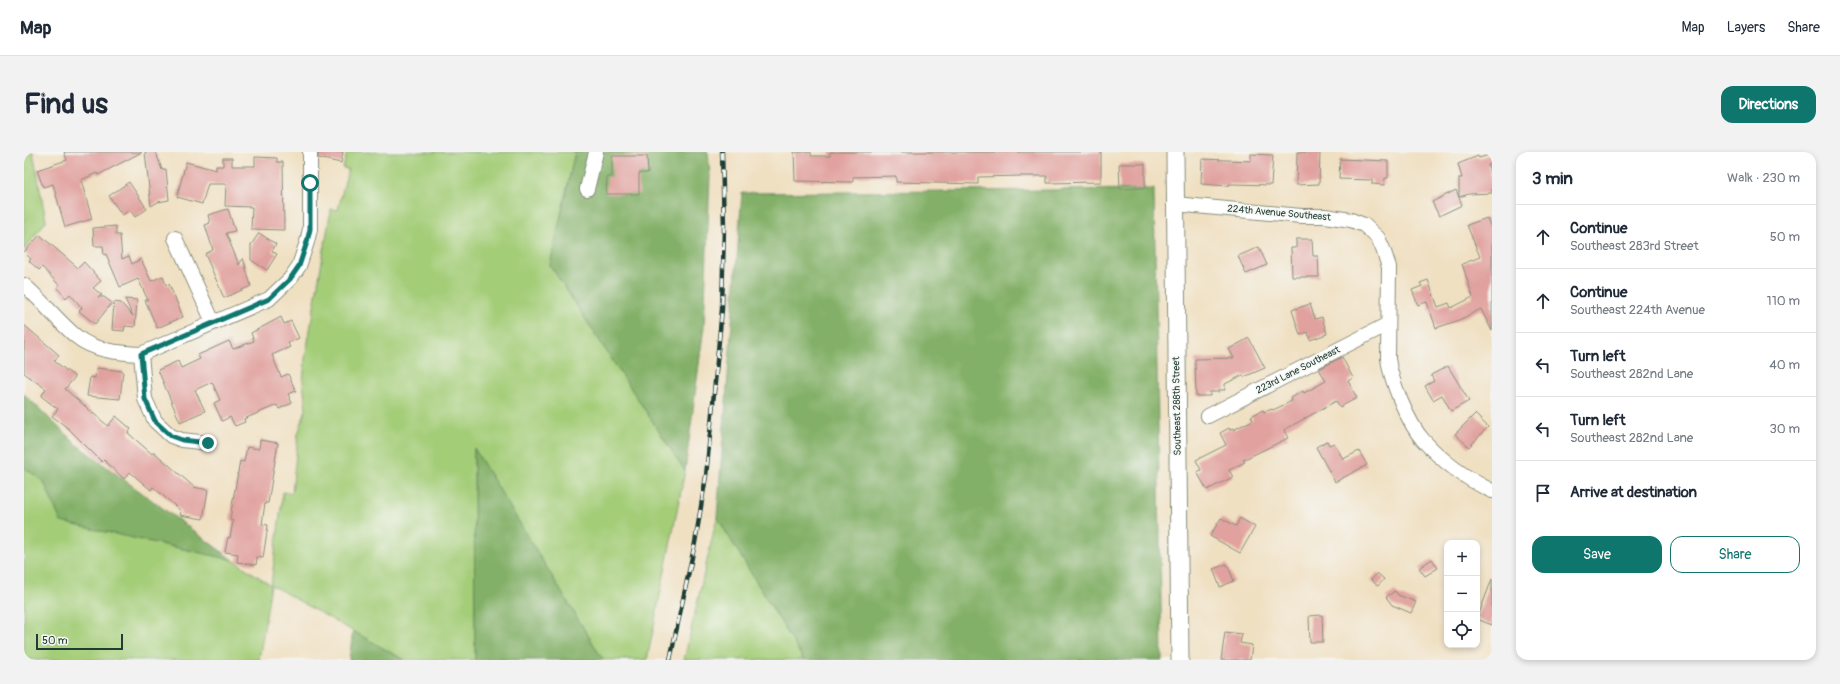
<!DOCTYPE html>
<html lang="en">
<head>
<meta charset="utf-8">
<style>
  body { margin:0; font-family:Pangolin,sans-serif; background:#f2f2f3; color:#1f2937 }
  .controls { position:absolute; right:12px; bottom:12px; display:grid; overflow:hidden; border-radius:8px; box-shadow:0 2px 6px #0003 }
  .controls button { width:36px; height:36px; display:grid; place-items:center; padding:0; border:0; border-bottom:1px solid #e0e1e3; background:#fff; color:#1f2937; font:20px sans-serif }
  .scale { position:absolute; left:12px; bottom:10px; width:87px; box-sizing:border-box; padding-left:4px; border:2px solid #1f3d34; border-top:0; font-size:11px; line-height:14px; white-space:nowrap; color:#1f3d34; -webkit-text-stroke:3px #f6f6f2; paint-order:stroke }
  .stop { position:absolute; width:12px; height:12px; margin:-9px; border:3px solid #0f766e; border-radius:50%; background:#fff }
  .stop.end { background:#0f766e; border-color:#fff; box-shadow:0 1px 4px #0008 }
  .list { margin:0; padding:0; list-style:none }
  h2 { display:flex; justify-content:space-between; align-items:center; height:52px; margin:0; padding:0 16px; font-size:17px }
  h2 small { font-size:13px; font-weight:400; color:#747a83 }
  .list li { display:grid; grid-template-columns:26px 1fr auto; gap:12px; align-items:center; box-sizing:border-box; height:64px; padding:0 16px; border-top:1px solid #e0e1e3 }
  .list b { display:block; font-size:15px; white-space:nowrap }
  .list p { margin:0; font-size:13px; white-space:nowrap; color:#747a83 }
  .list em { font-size:13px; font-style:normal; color:#747a83 }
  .actions { display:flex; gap:8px; padding:12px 16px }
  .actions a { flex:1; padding:9px 0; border:1px solid #0f766e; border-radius:12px; text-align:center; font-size:14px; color:#0f766e }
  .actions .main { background:#0f766e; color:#fff }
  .icon { flex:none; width:22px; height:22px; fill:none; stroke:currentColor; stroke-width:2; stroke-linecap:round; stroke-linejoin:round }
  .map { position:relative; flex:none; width:1468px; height:508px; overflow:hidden; border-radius:12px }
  header { display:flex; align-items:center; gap:24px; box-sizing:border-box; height:56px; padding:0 20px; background:#fff; border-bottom:1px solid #e0e1e3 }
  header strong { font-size:19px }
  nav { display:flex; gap:22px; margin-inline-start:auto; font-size:14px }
  .intro { display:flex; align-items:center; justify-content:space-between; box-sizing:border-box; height:96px; padding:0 24px }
  h1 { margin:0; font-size:28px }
  .button { padding:10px 18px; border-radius:12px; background:#0f766e; color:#fff; font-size:14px; font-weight:700 }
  main { display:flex; gap:24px; padding:0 24px }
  aside { flex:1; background:#fff; border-radius:12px; box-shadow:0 2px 6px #0003 }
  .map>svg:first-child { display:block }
</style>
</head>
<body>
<header>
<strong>Map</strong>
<nav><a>Map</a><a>Layers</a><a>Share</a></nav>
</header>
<div class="intro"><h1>Find us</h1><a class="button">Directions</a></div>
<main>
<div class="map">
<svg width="1468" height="508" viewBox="0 0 1468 508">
  <rect width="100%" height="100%" fill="#f6f6f2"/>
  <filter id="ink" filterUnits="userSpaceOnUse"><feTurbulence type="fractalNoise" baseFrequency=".025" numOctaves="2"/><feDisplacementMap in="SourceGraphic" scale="8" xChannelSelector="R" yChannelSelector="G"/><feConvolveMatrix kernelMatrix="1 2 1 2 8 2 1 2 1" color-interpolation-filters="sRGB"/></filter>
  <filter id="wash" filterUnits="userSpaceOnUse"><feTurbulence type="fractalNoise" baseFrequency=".012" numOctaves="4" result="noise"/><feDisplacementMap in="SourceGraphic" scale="16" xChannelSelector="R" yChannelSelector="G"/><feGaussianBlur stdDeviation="0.9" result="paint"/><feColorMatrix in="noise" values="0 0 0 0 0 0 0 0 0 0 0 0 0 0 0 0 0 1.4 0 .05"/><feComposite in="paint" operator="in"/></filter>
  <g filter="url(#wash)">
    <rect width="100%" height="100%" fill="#f0e0c2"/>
    <path fill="#a4cd78" stroke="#628556" d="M0 0H9L22 69 0 98Z
      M323 0H551L526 113 661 319 623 508H579L450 297 451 508H380L247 433 235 508H0V315L20 330 38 370 209 408 247 433 259 340 268 341 274 282 282 257 279 230 281 207 307 57 314 58 324 17 319 16Z
      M693 365 780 508H660Z"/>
    <path fill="#83b068" stroke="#51764e" d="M551 0H684L686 24 680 174 661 319 526 113Z
      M1130 37 1138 508H780L693 365 718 41Z
      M0 242 53 293 209 408 37 370 20 330 0 315Z
      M450 296 579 508H451Z
      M329 479 380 508H325Z"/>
    <g id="blocks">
      <path fill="#e1a29f" d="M40 0H118L74 23 73 21 57 28 68 67 41 75 29 32 19 35 13 18 43 8Z
        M121 0H132L138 18 142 17 145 48 134 50 127 54Z
        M294 0H319L317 11 294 6Z
        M770 0H787V4H806V0H1077V30L1023 31V24H997L954 25V32L872 30V24L829 25V30L771 29Z
        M1273 0H1296L1295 32 1272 33Z
        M1227 2 1249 3 1247 33 1210 32H1205V34L1177 32 1178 7 1227 9Z
        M1468 2V11L1464 13 1468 28V41L1445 42 1435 45V26H1438L1434 12 1454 4 1455 6Z
        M588 4H623L624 21H615V42H582L583 25H588Z
        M231 5 253 6V10H259L260 78 227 77 228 55 201 54 202 32H184L178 52 153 45 162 10 192 18V14H199V6H208V14H231Z
        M1316 7 1364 9V26H1361L1360 33 1348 32V28L1315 27Z
        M1095 12H1121V36L1096 37Z
        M105 30 123 57 111 65 106 58 98 63 85 44Z
        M1432 38 1438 53 1415 64 1408 50Z
        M204 57 211 79 202 81 215 113 219 106 227 134 200 146 181 102 189 98 181 73 186 71 184 63Z
        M1463 66 1468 78V179L1457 157 1433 169 1412 176 1403 150 1394 153 1388 138 1398 134 1396 131 1404 128 1414 155 1425 151 1427 156 1449 145 1438 112 1456 105 1443 73Z
        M92 74V83H96L98 107 105 104 108 112 117 107 127 129 139 124 142 133 145 132 159 165 133 176 121 148H124L114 127 96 135 82 102 80 103 79 94H70L69 76Z
        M235 81 252 92 248 99 253 102 243 118 227 108V93Z
        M16 83 54 116 60 110 77 129 69 136 78 143 74 145H80L88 151 71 172 55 159 58 156 46 142 42 146 33 136 35 133 18 115 15 118 5 109 7 107 0 100Z
        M1272 87H1288L1289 104H1294L1295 125H1268L1267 96H1272Z
        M1235 95 1243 113 1222 122 1214 104Z
        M101 147 113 148 111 175 101 174 100 179 88 178 90 150 97 151 109 164Z
        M1286 152 1291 167 1298 165 1303 182 1286 188 1284 180 1276 183 1268 158Z
        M257 165 260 172 267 169 275 186 264 191 266 195 248 203 257 225 264 222 272 239 264 242 268 251 255 257 253 253 220 267 221 270 211 274 206 265 198 269 190 251 196 248 188 230 171 238 181 259 156 270 134 218 154 209 157 216 176 207 174 203 205 189 209 197 230 189 227 181Z
        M0 173 35 203 30 209 51 225 41 237 84 274 92 264 107 277 104 281 128 302 130 300 170 335 184 338 179 367 156 363 157 359 129 335 127 338 106 320 100 327 80 308 78 310 45 277 28 264 34 257 17 244 22 237 0 221Z
        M1225 186 1241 216 1220 225 1219 223 1201 232V238H1195V240H1186V244H1172L1171 207 1210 206 1205 197Z
        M1318 205 1329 226 1324 229 1333 246 1316 255 1312 249 1260 278 1264 286 1219 308 1221 310 1205 318 1209 325 1183 338 1173 320 1177 318 1172 308 1202 293 1196 281 1205 276 1206 278 1209 277V278L1229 268 1227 264 1239 258 1240 260 1248 257 1249 258 1268 249 1267 246 1279 239 1280 241 1302 229 1295 217Z
        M1424 214 1445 249 1427 259 1418 243 1409 248 1401 234 1410 229 1407 223Z
        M72 216 99 219 96 247 63 244 66 225 71 226Z
        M1451 262 1464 275 1445 295 1431 282Z
        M236 288 254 291 244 351H241L238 372 244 373 239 406 233 405 232 413 213 410 214 402 201 400 204 385 206 386 209 369 206 368 208 354 216 309 220 310 223 295 235 297Z
        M1303 289 1305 293 1310 291 1319 307 1335 299 1343 313 1311 330 1292 295Z
        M1197 366 1212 374 1216 366 1231 375 1216 401 1186 384Z
        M1408 407 1414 416 1401 424 1395 416Z
        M1203 412 1210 429 1196 435 1189 417Z
        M1353 421 1360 427 1354 434 1347 428Z
        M1468 427V473L1453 467Z
        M1371 439 1374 443 1392 450 1387 461 1368 453 1362 445Z
        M1298 463 1299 490H1286L1285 464Z
        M1201 480 1218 482 1216 491 1228 493 1226 508H1197Z"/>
    </g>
  </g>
  <g filter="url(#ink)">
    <use href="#blocks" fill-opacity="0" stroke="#888e7b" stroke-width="1"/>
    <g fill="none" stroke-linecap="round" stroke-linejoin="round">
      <g stroke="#888e7b" stroke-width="16">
        <path id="minor" d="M563 37 572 0
          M1151 52 1277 64H1301L1327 68 1340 73 1354 86 1359 97 1365 115 1364 207C1367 229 1384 271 1399 288 1418 309 1443 327 1468 339
          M151 86 189 170
          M0 133C19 149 34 170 53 185 70 199 96 201 117 202L245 147 266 127 275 114 283 90 286 77V0
          M117 202 121 247 131 269 147 284 158 288 184 291
          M1184 264 1364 172"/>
      </g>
      <g stroke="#888e7b" stroke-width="19">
        <path id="tertiary" d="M1151 0 1156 508"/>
      </g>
      <use href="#minor" stroke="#fff" stroke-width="14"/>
      <use href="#tertiary" stroke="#fff" stroke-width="17"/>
      <g stroke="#1f3d34" stroke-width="4.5">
        <path id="rail" d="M646 508 671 391 682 324 698 157 700 75 698 0"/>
      </g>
      <use href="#rail" stroke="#f6f6f2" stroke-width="3" stroke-dasharray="9" stroke-linecap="butt"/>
    </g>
  </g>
  <g fill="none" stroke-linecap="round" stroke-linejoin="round" filter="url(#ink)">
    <path stroke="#0f766e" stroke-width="5" d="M184 291 158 288 147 284 131 269 121 247 117 202 245 147 266 127 275 114 283 90 286 77V31"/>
  </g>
  <g text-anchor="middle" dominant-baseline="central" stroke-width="3" stroke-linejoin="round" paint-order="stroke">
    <g font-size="10" fill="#1f3d34" stroke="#f6f6f2">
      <text transform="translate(1255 61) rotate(5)">224th Avenue Southeast</text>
      <text transform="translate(1274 218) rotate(-27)">223rd Lane Southeast</text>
      <text transform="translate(1153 254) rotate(-91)">Southeast 288th Street</text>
    </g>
  </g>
</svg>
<div class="controls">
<button>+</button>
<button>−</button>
<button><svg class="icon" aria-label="locate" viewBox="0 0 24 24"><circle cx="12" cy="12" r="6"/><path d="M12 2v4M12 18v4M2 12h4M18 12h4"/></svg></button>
</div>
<div class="scale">50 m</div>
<div class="stop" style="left:286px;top:31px"></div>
<div class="stop end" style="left:184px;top:291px"></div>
</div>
<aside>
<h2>3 min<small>Walk · 230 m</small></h2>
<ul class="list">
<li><svg class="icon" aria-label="ahead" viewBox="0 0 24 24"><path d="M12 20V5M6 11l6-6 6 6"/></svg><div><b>Continue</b><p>Southeast 283rd Street</p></div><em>50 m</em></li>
<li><svg class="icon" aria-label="ahead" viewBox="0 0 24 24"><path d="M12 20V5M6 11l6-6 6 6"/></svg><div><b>Continue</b><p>Southeast 224th Avenue</p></div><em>110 m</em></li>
<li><svg class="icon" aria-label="left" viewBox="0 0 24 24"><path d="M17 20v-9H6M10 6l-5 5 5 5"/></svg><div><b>Turn left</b><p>Southeast 282nd Lane</p></div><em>40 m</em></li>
<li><svg class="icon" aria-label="left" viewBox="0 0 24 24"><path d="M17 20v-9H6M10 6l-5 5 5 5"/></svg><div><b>Turn left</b><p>Southeast 282nd Lane</p></div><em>30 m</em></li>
<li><svg class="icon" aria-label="arrive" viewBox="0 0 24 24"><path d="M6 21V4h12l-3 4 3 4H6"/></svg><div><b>Arrive at destination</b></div></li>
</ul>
<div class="actions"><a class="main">Save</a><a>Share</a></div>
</aside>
</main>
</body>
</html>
